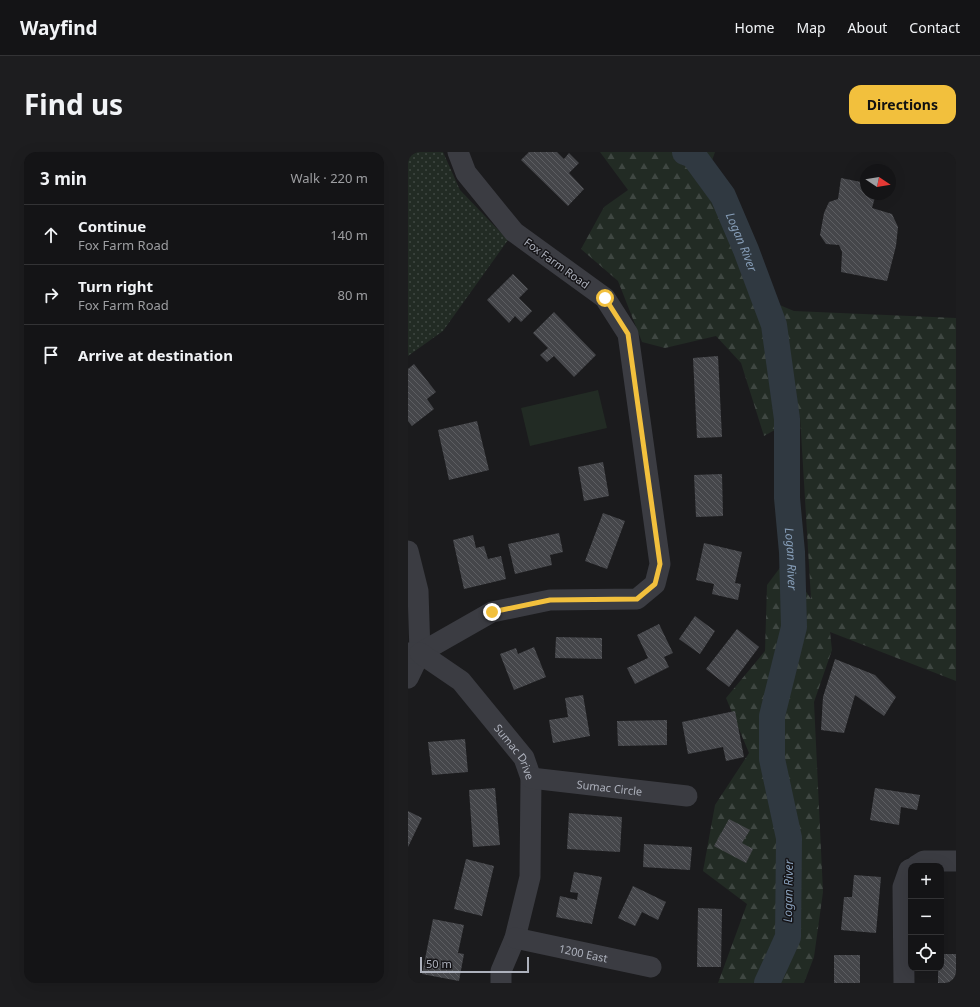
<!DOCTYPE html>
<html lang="en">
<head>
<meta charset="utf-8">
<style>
  body { margin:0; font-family:"Noto Sans",sans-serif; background:#1d1d1f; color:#f1f3f6 }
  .controls { position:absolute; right:12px; bottom:12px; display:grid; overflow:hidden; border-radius:8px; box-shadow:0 4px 16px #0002 }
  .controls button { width:36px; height:36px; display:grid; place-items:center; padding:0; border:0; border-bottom:1px solid #333335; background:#141416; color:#f1f3f6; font:20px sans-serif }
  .compass { position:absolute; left:452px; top:12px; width:36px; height:36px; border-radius:50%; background:#141416; box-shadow:0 4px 16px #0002; rotate:102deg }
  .scale { position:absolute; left:12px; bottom:10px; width:109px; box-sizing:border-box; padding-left:4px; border:2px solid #adb1bc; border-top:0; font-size:11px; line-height:14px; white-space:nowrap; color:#adb1bc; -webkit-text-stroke:3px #161518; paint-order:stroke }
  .stop { position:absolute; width:12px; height:12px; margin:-9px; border:3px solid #f2c03d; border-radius:50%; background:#fff }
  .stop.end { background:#f2c03d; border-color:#fff; box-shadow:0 1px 4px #0008 }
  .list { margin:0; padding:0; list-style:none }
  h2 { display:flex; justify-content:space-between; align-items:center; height:52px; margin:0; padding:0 16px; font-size:17px }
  h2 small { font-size:13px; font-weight:400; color:#9d9ea1 }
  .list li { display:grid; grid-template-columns:26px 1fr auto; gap:12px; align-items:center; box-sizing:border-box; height:60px; padding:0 16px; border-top:1px solid #333335 }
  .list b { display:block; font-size:15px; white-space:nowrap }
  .list p { margin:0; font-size:13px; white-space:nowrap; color:#9d9ea1 }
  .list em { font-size:13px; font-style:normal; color:#9d9ea1 }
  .icon { flex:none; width:22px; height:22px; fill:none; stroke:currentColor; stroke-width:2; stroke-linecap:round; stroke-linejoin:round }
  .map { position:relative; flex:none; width:548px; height:831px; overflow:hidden; border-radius:12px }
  header { display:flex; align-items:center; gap:24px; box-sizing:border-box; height:56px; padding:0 20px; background:#141416; border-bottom:1px solid #333335 }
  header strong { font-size:19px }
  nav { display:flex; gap:22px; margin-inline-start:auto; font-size:14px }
  .intro { display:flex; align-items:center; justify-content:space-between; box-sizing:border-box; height:96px; padding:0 24px }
  h1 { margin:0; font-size:28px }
  .button { padding:10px 18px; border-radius:12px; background:#f2c03d; color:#111; font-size:14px; font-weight:700 }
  main { display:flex; gap:24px; padding:0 24px }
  aside { flex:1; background:#141416; border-radius:12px; box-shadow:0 4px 16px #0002 }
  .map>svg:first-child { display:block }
</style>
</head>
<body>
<header>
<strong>Wayfind</strong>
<nav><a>Home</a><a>Map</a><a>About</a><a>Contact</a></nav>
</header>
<div class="intro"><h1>Find us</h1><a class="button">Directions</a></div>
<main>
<aside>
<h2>3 min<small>Walk · 220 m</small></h2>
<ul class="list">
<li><svg class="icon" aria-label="ahead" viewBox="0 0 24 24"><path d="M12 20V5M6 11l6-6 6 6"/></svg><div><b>Continue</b><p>Fox Farm Road</p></div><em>140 m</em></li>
<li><svg class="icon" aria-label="right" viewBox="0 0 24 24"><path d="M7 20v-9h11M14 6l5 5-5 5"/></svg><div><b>Turn right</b><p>Fox Farm Road</p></div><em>80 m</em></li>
<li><svg class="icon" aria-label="arrive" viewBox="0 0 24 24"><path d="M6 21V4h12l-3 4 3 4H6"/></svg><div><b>Arrive at destination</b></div></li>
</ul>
</aside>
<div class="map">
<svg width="548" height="831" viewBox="0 0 548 831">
  <defs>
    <pattern id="grass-dots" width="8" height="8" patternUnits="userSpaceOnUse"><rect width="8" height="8" fill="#222b24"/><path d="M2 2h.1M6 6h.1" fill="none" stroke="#3f4742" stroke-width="1.8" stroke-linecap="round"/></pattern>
    <pattern id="forest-firs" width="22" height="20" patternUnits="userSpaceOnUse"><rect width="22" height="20" fill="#222b24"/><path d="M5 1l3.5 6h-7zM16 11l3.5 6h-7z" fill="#3f4742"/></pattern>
    <pattern id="building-back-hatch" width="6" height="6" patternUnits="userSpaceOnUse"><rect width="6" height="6" fill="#45464a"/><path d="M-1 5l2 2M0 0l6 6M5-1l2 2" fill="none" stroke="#5d5e62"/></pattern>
  </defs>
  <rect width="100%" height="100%" fill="#1b1b1d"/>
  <path fill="url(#grass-dots)" d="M0 0H35L52 38 100 88 35 179 0 204Z"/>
  <path fill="url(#forest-firs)" d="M192 0H307L297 29 347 143 386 159 548 166V529L422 480 424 498 406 550 415 740 406 805 396 831H310L339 752 295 719 307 653 341 601 318 546 357 499 359 433 377 409 403 447 392 264 356 284 333 211 308 184 257 196 234 190 210 129 173 97 196 55 220 38Z"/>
  <path fill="#222b24" d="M190 238 199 276 122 294 113 256Z"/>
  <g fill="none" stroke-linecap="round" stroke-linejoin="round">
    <path stroke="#303941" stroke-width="26" id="s1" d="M277 0 285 3 315 44 338 98 366 173 379 267V346L384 400 386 475 364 564V607L381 686 380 785 359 831"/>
  </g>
  <path fill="url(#building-back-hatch)" d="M121 0H149L156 7 161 1 171 11 161 21 176 37 160 54 113 8Z
    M433 26 458 31V42H468L464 56 484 62 490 75 488 94 479 129 433 120 434 100 431 93 418 92 412 83 416 61 421 50 430 47Z
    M105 122 120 137 111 146 124 159 113 170 107 164 101 171 79 148Z
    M146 160 188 203 166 225 146 204 139 210 132 203 140 196 125 181Z
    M310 204 314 285 289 286 285 206Z
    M6 212 28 240 19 247 26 257 4 274 0 269V217Z
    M69 269 81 318 41 328 30 278Z
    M195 310 201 344 176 349 170 315Z
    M314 322 315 364 288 365 286 323Z
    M195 361 217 369 199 417 177 409Z
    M151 381 155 400 142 403 144 413 107 422 100 392Z
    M65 383 68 396 76 394 80 407 93 404 98 427 56 437 45 388Z
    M296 391 334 400 327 431 333 432 330 448 304 442 306 432 288 428Z
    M287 464 307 479 292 502 271 487Z
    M251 472 265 501 256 505 261 515 227 532 219 516 240 506 229 483Z
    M329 477 351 495 321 535 298 517Z
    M148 485 194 486V507L147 506Z
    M126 495 138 525 106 538 92 502 108 496 110 502Z
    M427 507 467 523 488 545 476 564 447 543 436 581 413 578 415 545Z
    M175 543 182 584 145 591 141 568 160 565 157 546Z
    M327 559 336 605 318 609 315 595 280 602 274 570Z
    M259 568V593L210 594 209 569Z
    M57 587 60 620 24 623 20 590Z
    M87 636 92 693 65 695 61 638Z
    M467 636 512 643 509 658 493 655 491 673 462 668Z
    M0 659 14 666 0 695Z
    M161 661 214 665 212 700 159 697Z
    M321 667 342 678 334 691 345 697 338 711 306 694Z
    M236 692 284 695 282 718 235 715Z
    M58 707 86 714 74 764 46 757Z
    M166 720 194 725 184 772 148 765 152 744 169 748 170 741 162 740Z
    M446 723 473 725 468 781 433 778 436 745H444Z
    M225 734 258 750 250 768 234 760 227 774 210 766Z
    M290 756 314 757 313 815H289Z
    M25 767 56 773 50 801 56 802 51 829 14 822Z
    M533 802H548V831H530V816H533Z
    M426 803H452V831H426Z"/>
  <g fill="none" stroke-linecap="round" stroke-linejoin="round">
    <g stroke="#3b3c42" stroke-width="21">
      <path d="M0 399 10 439 12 501 0 526"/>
      <path d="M0 501H12L84 460 142 448 229 447 247 432 252 412 220 182 197 146 106 80 58 21 50 0"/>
      <path id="s2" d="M12 501 53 529 116 606 123 626 122 725 107 786 93 819V831"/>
      <path id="s3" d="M123 626 279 644"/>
      <path d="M508 714 516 709H548"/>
      <path id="s4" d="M107 786 243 815"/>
      <path d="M496 831 495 735 501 718 503 717"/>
    </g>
  </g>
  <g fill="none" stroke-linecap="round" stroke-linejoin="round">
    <path stroke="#f2c03d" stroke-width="5" d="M84 460 142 448 229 447 247 432 252 412 220 182 197 146"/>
  </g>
  <g text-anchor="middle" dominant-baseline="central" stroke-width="3" stroke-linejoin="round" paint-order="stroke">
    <g font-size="11" fill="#adb1bc" stroke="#161518">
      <text transform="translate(149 111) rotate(36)">Fox Farm Road</text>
      <text stroke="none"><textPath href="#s2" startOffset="139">Sumac Drive</textPath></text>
      <text stroke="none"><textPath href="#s3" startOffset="79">Sumac Circle</textPath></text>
      <text stroke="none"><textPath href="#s4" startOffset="70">1200 East</textPath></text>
    </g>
    <g font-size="12" font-style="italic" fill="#859cb6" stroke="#161518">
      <text stroke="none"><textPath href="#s1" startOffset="109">Logan River</textPath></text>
      <text stroke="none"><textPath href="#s1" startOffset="433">Logan River</textPath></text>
      <text transform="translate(380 739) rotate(-89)">Logan River</text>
    </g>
  </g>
</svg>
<div class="controls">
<button>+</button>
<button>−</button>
<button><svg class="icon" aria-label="locate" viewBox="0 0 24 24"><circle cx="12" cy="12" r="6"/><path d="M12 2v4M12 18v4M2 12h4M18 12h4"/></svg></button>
</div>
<svg class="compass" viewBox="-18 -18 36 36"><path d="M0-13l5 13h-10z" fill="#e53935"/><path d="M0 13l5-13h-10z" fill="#9d9ea1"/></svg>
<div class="scale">50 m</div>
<div class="stop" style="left:197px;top:146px"></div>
<div class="stop end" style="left:84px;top:460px"></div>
</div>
</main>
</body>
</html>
